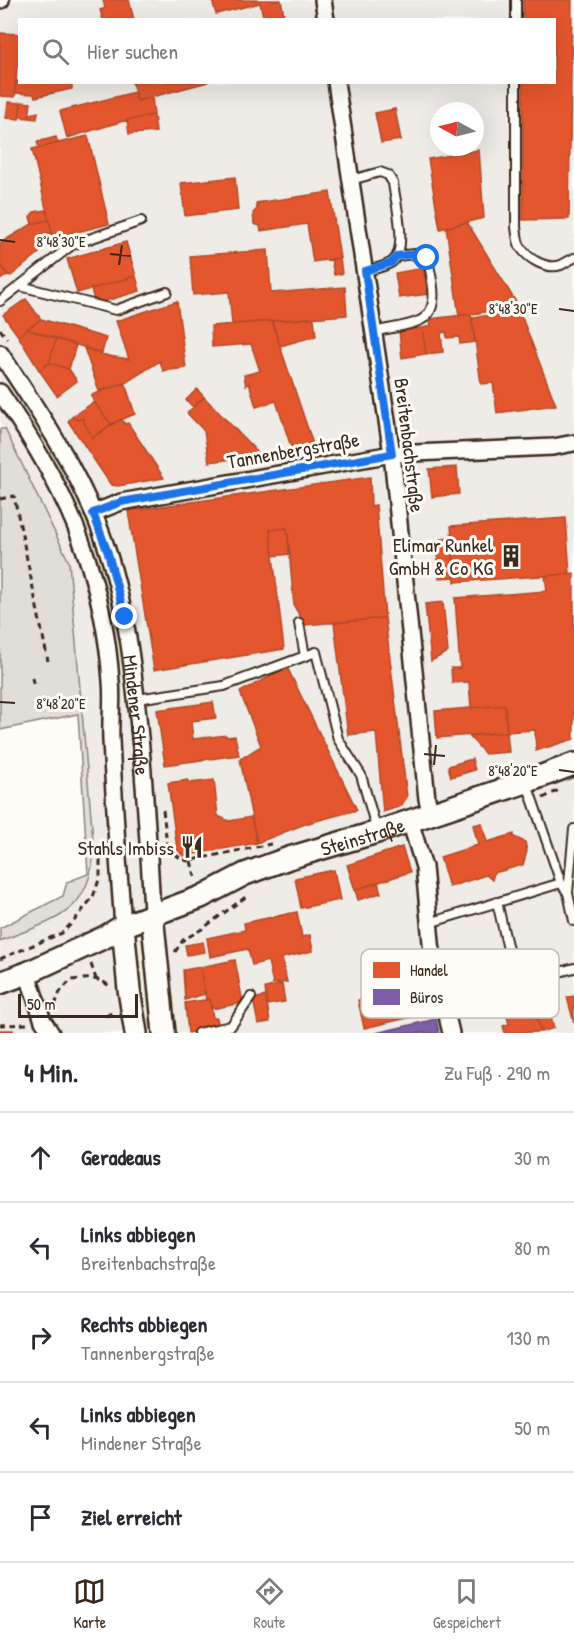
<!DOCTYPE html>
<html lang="de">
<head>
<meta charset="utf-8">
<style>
  body { margin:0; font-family:"Patrick Hand",sans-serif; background:#f7f7f7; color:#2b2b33 }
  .compass { position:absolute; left:430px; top:102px; width:54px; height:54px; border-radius:50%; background:#fff; box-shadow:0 6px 24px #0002; rotate:277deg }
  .scale { position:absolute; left:18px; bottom:15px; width:120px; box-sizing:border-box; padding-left:6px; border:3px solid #3b2a1e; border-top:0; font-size:16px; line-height:21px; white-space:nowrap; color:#3b2a1e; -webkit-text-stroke:4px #fdfcf7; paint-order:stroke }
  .stop { position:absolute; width:18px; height:18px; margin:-14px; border:4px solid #1a73e8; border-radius:50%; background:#fff }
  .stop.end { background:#1a73e8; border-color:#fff; box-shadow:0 2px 6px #0008 }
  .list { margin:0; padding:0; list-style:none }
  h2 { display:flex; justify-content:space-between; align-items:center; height:78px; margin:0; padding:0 24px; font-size:26px }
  h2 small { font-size:20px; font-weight:400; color:#7c7c81 }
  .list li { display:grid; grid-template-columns:39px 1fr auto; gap:18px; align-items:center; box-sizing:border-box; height:90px; padding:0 24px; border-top:2px solid #e1e1e2 }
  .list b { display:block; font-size:22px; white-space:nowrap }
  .list p { margin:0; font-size:20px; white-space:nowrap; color:#7c7c81 }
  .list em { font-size:20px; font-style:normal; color:#7c7c81 }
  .icon { flex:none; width:33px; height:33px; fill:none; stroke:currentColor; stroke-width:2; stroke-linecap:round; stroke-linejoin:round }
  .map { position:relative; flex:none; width:574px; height:1033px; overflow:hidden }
  .search { position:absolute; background:#fff; box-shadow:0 6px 24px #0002; left:18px; right:18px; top:18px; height:66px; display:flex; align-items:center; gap:15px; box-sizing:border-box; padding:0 21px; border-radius:0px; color:#7c7c81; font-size:22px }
  .sheet { height:528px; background:#fff }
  nav { display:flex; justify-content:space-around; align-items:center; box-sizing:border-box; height:84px; border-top:2px solid #e1e1e2; background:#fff; font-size:16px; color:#7c7c81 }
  nav a { display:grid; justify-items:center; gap:3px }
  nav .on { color:#3b2a1e }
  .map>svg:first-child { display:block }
</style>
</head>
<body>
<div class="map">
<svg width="574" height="1033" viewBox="0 0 574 1033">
  <rect width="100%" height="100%" fill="#fdfcf7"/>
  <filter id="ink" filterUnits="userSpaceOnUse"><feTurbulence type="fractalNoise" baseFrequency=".0167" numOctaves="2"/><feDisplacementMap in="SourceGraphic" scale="12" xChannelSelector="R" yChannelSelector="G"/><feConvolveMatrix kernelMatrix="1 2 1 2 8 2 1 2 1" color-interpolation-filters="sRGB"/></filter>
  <g filter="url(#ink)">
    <path fill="#efece7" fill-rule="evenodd" d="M0 0H574V1033H0V941L57 919 85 891 92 872 94 851 69 562 0 422ZM20 20H554V82H20ZM439 111H475V147H439Z"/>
    <path fill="#e1ded7" stroke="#8e847a" stroke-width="1.5" d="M0 429H5L69 562 94 851C89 916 53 920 0 941V928L63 896 67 882 88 874 78 714 0 730Z"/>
    <path fill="#e4572e" stroke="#b14a29" stroke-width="1.5" d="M103 0H129L134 20H103L100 10 105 8Z
      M212 0H281L285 20H264L260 3 216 14Z
      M523 0H572L569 219 523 220V82H554V20H523Z
      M0 33 20 34V66H17L15 97 0 96Z
      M16 81 20 82H72V89L35 97 34 94 15 93Z
      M132 82H208L137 101Z
      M135 92 137 101 152 97 154 115 127 120 67 138 60 111Z
      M8 102 21 103 19 119 6 118Z
      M21 102 31 103 29 118 19 117Z
      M395 109 401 140 381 143 375 113Z
      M38 112 37 119 29 118 30 114Z
      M154 115 156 132 129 134 127 120Z
      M88 136 109 224 53 238 32 149Z
      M56 137 58 143 39 148 37 142Z
      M479 150 484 218 440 229 428 159Z
      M235 177 238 210 185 216 181 183Z
      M330 192 340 258 313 262 307 224 261 231 260 226 254 224 253 213 257 209 256 203Z
      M46 210 49 220 32 224 30 217 34 212Z
      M49 220 53 238 50 244 11 276 8 275 0 264V243L32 224Z
      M467 222 519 307 459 316 446 227Z
      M126 242 136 276 77 293 67 259Z
      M268 250 271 293 345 287 347 315 232 324 229 292 193 295 190 256Z
      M340 258 342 274 334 275 331 259Z
      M0 264 8 275 0 280Z
      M423 268 428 294 399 298 395 273Z
      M136 276 140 291 95 304 91 289Z
      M26 299 41 319 18 336 3 315Z
      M177 301 186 368 163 371 160 361 125 383 99 391 84 348 109 356 129 359 116 321Z
      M519 310 556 405 497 413 493 383 481 384 472 318Z
      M471 314 475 342 460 344 459 337 447 338 446 332 441 333 443 352 426 354 422 328 431 326 430 319Z
      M314 318 316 336 280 346 272 321Z
      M41 319 106 338 102 353 27 329Z
      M272 321 280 346 314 447 292 450 276 401 256 407 249 383 246 386 244 375 260 371 251 344 212 347 211 326Z
      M422 328 426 354 402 358 399 331Z
      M27 329 56 339 49 363 39 370 18 336Z
      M56 339 76 345 69 369 49 363Z
      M49 363 69 369 77 381 57 396 39 370Z
      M125 383 135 414 111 424 94 402 91 395Z
      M197 389 204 397 193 407 186 400Z
      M204 397 261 456 209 462 204 431 187 413Z
      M94 402 111 424 92 438 82 418 78 420 72 417Z
      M72 417 78 420 82 418 92 438 121 419 125 424 128 423 164 478 118 486 111 485 68 421Z
      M457 467 459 494 432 497 429 469Z
      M370 477 371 506 376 505 385 618 305 625 294 606 287 528 270 530 284 649 154 670 128 511Z
      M566 518 570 574 455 582 451 526Z
      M287 528 290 554 273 556 270 530Z
      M452 538 455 577 439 578 437 546H442L441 539Z
      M574 573V739L536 751 535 730 507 732 505 705 471 708 469 682 452 683 451 668H460L455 598 547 591 545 576Z
      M443 602 448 652 431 661 425 604Z
      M385 618 407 797 401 806 383 812 376 732 348 735 334 623Z
      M287 667 357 810 305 824 257 843 240 759 261 746 240 692Z
      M213 702 216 718 191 721 193 739 226 735V737L235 736 239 755 165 765 157 710Z
      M505 705 507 732 437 738 435 711Z
      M507 732 509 752 485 754 469 736Z
      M472 759 475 770 451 777 448 766Z
      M188 780 189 783 214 780 218 816 229 821 251 817 257 843 183 856 177 849 168 783Z
      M482 823 487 842 514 834V837L525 842 527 851 523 865 494 873 492 880 486 875 449 887 440 857 478 845 473 825Z
      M402 847 410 872 355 890 347 865Z
      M334 870 340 900 301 908 295 878Z
      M378 882 381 893 358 900 355 890Z
      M297 912 302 937 310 935 313 951 282 958 287 982 273 984 268 961 252 965 248 949 210 957 207 938 245 930 244 923Z
      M203 942 205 952 187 955 185 945Z
      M235 960 243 1003 211 1009 210 999 206 1000 200 967Z
      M200 967 205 994 185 1000 183 970Z
      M431 983 438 1011 364 1028 358 1000Z
      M282 984 285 1002 267 1005 265 988Z
      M529 990 541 1032 505 1033 503 1026 509 1024 502 998Z
      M266 996 270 1022 258 1024 253 999Z
      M574 996V1023L567 997Z
      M546 998 554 1028 541 1032 532 1002Z
      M210 999 213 1018H217L219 1028 188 1033 185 1003Z
      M0 1030H13V1033H0Z"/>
    <path fill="#7b5ea7" stroke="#684e7e" stroke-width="1.5" d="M436 1019 439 1033H376Z"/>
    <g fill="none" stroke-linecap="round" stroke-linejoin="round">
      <g stroke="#3b2a1e" stroke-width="12">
        <path id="service" d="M516 20V0
          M516 82V227C517 233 517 240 520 246 527 259 547 270 561 265 565 263 570 260 574 258
          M351 180 380 172 388 175 393 183C395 201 409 249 392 262 385 267 373 269 365 271
          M20 286 116 310 167 292
          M0 301 72 245 141 221
          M374 332C388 328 407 327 421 320 442 309 431 275 427 257L415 254 397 256
          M299 623 305 656
          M137 699 224 686 316 652 338 739 361 775 377 831
          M527 784 561 883 568 893 574 921
          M568 893 574 829
          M497 902 516 984 574 968
          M429 923 561 883
          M198 1033 231 1026 251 997"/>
      </g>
      <g stroke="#3b2a1e" stroke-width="20">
        <g id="minor">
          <path d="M0 0H1"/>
          <path d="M323 0 326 20"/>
          <path d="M336 82 392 454 427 799 431 815"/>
          <path id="s1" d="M0 353C38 410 77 467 101 532 128 605 135 682 142 759 146 811 150 862 152 914"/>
          <path d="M0 392C34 442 66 495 85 552 99 593 108 638 111 681 113 701 110 720 111 740 114 802 118 864 123 926"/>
          <path d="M93 513 121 502 392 454 553 447 574 443"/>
          <path d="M410 821 424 867 432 953 451 1033"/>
          <path d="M27 973 43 1021 51 1033"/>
        </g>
      </g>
      <g stroke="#3b2a1e" stroke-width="26">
        <g id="secondary">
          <path d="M152 914 164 1033"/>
          <path d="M123 926 129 990 136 1033"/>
          <path id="s2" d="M0 983 27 973 105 937 123 926 201 897 245 874 289 858 377 832 526 782 574 764"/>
        </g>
      </g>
      <path stroke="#3b2a1e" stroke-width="3" stroke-dasharray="6 4.5" stroke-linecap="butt" d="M0 329 7 339
        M0 499 14 496 48 661
        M32 678 34 687
        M543 798 559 790
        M163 810 168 853
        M164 853 175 855 187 861 271 844
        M191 861 196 880
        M175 952 183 940 202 929 247 896
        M0 959 62 933 74 921 93 897 100 877V858L104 857
        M91 964 96 979
        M55 1005 60 992 71 980C84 979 99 976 109 986
        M106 1016 115 1011
        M0 1025 29 1024"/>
      <use href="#service" stroke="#fdfcf7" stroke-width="8"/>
      <use href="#minor" stroke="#fdfcf7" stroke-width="15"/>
      <use href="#secondary" stroke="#fdfcf7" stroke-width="21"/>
    </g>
  </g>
  <g fill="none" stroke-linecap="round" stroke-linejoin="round" filter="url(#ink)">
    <path stroke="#1a73e8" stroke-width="8" d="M125 617 108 553 93 513 121 502 392 454 365 271 391 263 397 256 415 254 427 258"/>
  </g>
  <path fill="none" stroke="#3b2a1e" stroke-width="2" d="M0 240 15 242M110 254 131 256M119 265 122 245M559 309 574 311M0 702 15 703M424 754 445 756M434 765 436 745M559 770 574 772"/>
  <defs>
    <g id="building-bare" transform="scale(1.8)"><path d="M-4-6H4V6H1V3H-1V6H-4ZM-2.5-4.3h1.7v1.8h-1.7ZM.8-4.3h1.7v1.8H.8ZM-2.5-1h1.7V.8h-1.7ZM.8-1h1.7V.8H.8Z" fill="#3b2a1e" stroke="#fdfcf7" stroke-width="2.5" paint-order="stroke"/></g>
    <g id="restaurant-bare" transform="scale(1.8)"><path d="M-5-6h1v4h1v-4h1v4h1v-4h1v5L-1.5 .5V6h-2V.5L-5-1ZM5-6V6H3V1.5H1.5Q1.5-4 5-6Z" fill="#3b2a1e" stroke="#fdfcf7" stroke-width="2.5" paint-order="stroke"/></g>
  </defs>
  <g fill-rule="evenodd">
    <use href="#building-bare" x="511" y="556"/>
    <use href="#restaurant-bare" x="192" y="847"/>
  </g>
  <g text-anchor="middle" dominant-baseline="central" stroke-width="6" stroke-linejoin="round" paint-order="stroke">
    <g font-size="20" fill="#3b2a1e" stroke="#fdfcf7">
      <text transform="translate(410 445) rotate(83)">Breitenbachstraße</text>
      <text transform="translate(293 450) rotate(-10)">Tannenbergstraße</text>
      <text stroke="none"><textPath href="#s1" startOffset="393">Mindener Straße</textPath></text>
      <text stroke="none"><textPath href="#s2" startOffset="392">Steinstraße</textPath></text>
    </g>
    <g font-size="20" fill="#3b2a1e" stroke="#fdfcf7" text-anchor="end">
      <text x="493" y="544">Elimar Runkel<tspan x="493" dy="23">GmbH &amp; Co KG</tspan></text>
      <text x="174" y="847">Stahls Imbiss</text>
    </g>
  </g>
  <rect x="361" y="949" width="198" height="69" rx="9" fill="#fdfcf7" stroke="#c3bdb6" stroke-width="1.5"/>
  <rect x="373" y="962" width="27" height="16" fill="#e4572e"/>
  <rect x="373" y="989" width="27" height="16" fill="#7b5ea7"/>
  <g font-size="16" fill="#3b2a1e">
    <text x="410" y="976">Handel</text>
    <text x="410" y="1003">Büros</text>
  </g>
  <g font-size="15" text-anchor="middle" fill="#3b2a1e" stroke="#fdfcf7" stroke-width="6" stroke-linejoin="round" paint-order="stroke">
    <text x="61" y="247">8°48'30"E</text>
    <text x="513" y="314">8°48'30"E</text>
    <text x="61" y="709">8°48'20"E</text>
    <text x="513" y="776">8°48'20"E</text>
  </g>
</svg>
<svg class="compass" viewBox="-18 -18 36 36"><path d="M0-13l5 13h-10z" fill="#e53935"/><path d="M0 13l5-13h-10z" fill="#7c7c81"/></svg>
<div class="scale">50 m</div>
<div class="stop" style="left:427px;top:258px"></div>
<div class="stop end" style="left:125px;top:617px"></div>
<div class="search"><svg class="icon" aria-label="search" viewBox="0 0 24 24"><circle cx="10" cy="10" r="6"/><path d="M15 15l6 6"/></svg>Hier suchen</div>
</div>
<section class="sheet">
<h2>4 Min.<small>Zu Fuß · 290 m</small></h2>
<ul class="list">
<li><svg class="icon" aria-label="ahead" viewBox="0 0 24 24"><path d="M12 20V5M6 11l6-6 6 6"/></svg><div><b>Geradeaus</b></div><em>30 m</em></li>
<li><svg class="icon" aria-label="left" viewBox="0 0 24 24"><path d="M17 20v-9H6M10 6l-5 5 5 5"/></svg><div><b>Links abbiegen</b><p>Breitenbachstraße</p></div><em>80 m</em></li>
<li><svg class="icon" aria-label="right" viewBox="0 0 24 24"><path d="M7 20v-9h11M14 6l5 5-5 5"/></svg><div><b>Rechts abbiegen</b><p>Tannenbergstraße</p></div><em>130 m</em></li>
<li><svg class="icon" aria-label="left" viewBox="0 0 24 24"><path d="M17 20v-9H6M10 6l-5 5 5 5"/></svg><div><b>Links abbiegen</b><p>Mindener Straße</p></div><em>50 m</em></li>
<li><svg class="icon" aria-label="arrive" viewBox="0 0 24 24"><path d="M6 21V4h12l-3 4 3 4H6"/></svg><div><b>Ziel erreicht</b></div></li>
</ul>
</section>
<nav>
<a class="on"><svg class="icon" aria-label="map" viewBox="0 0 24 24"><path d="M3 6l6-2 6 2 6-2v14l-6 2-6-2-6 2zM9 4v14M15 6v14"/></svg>Karte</a>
<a><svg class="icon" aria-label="directions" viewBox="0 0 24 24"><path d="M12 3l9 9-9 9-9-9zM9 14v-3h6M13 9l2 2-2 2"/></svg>Route</a>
<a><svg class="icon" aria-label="saved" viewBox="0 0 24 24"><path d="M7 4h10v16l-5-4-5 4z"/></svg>Gespeichert</a>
</nav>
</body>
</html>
